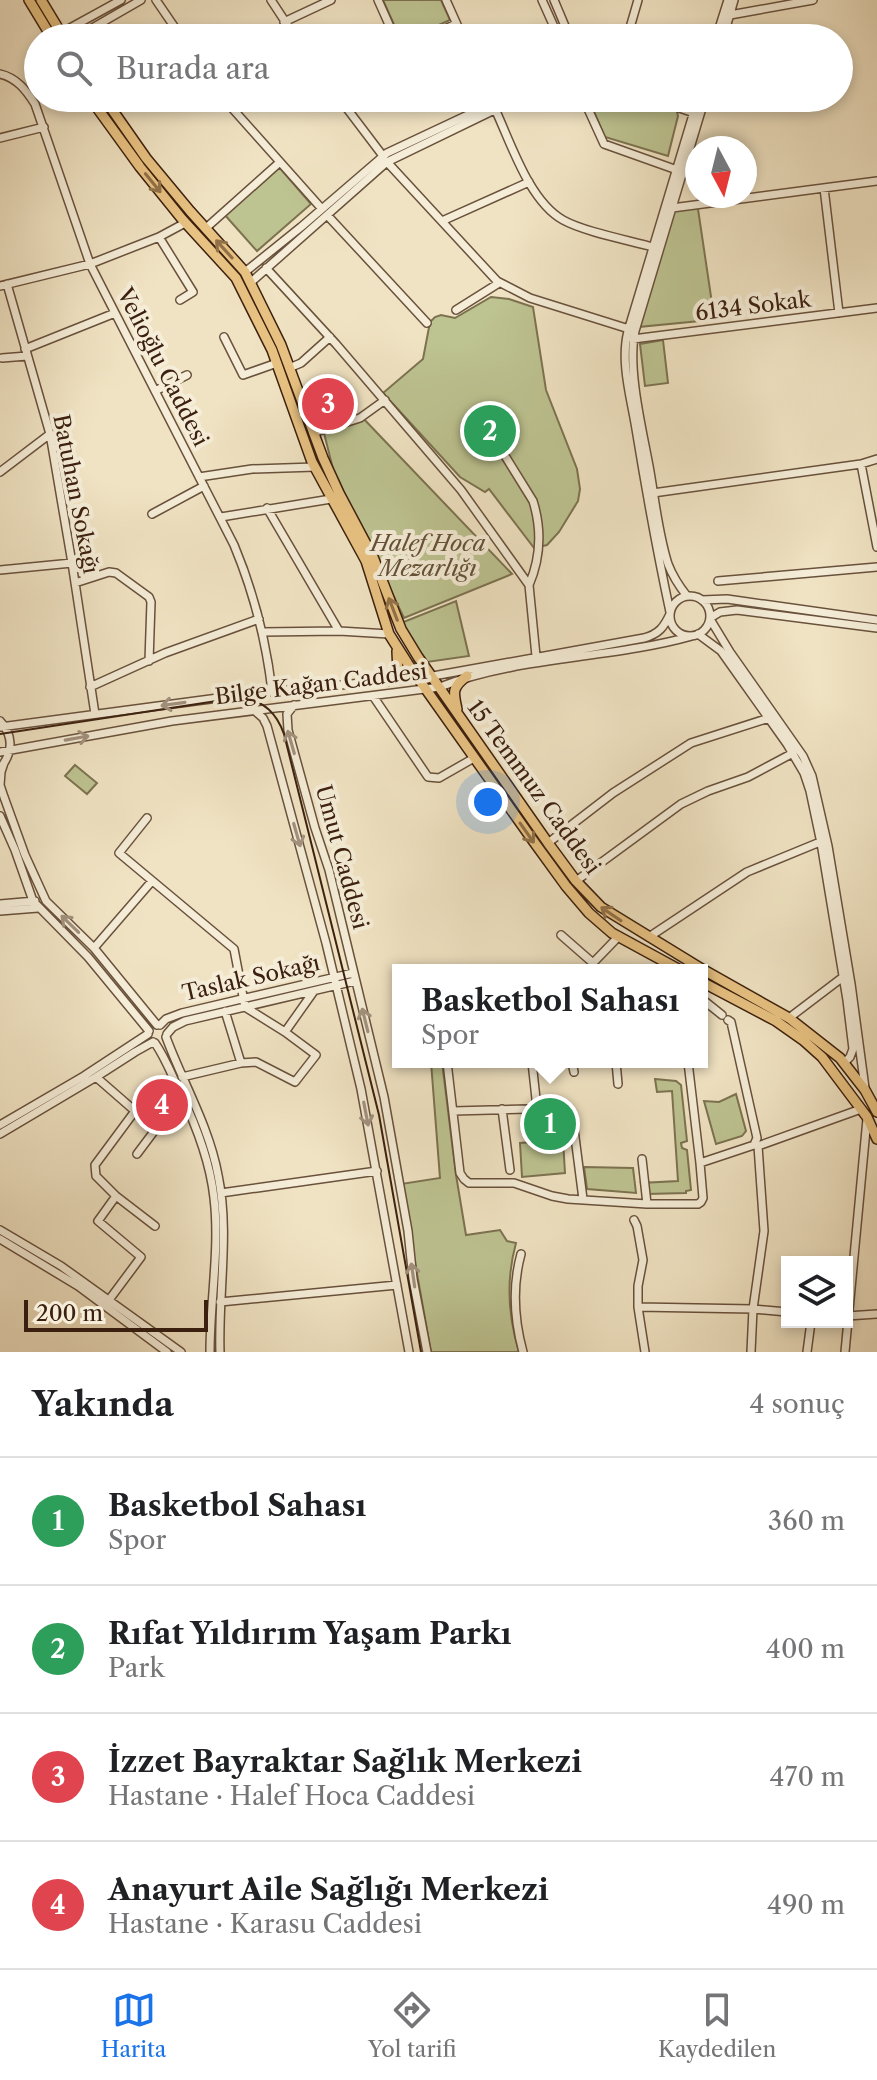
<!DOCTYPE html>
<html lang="tr">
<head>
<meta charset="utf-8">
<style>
  body { margin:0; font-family:"Libre Caslon Text",serif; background:#f6f6f6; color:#202124 }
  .controls { position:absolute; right:24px; bottom:24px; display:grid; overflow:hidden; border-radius:0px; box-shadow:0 4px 12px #0003 }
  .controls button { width:72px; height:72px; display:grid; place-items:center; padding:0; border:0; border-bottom:2px solid #e0e0e0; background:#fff; color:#202124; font:40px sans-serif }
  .compass { position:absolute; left:685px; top:136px; width:72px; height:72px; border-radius:50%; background:#fff; box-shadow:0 4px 12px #0003; rotate:173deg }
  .scale { position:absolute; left:24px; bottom:20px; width:184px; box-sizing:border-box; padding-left:8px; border:4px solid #3c200f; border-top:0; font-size:22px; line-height:28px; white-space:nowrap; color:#3c200f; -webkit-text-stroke:6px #f5edd8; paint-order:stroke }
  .you { position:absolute; left:488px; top:802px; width:28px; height:28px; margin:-20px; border:6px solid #fff; border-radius:50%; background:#1a73e8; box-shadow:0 0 0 12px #1a73e833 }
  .badge { display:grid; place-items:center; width:52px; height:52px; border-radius:50%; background:#1a73e8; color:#fff; font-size:26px; font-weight:700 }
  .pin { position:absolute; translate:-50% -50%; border:4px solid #fff; box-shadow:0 2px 8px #0006 }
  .popup { position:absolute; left:392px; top:964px; width:316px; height:104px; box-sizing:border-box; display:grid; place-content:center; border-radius:0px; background:#fff; filter:drop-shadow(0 2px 6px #0005); font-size:26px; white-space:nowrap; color:#757577 }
  .popup b { font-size:30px; color:#202124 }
  .popup::after { content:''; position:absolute; left:50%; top:100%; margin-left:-16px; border:16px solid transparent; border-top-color:#fff }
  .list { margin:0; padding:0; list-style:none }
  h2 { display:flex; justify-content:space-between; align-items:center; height:104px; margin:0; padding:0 32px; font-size:34px }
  h2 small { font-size:26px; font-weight:400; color:#757577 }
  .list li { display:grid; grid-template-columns:52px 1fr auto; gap:24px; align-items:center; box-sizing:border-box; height:128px; padding:0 32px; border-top:2px solid #e0e0e0 }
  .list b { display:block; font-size:30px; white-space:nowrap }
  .list p { margin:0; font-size:26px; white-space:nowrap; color:#757577 }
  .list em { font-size:26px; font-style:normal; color:#757577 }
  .icon { flex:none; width:44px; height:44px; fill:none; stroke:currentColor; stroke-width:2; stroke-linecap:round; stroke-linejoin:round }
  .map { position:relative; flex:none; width:877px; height:1352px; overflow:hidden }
  .search { position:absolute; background:#fff; box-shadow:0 4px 12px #0003; left:24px; right:24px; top:24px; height:88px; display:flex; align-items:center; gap:20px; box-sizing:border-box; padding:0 28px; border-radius:44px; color:#757577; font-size:30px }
  .sheet { height:616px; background:#fff }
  nav { display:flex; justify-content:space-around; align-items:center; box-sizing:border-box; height:112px; border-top:2px solid #e0e0e0; background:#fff; font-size:22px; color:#757577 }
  nav a { display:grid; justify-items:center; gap:4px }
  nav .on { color:#1a73e8 }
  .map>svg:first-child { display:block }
</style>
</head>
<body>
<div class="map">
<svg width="877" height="1352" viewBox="0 0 877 1352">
  <rect width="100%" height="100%" fill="#f0e3c3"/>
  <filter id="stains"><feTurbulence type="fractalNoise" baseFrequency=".0025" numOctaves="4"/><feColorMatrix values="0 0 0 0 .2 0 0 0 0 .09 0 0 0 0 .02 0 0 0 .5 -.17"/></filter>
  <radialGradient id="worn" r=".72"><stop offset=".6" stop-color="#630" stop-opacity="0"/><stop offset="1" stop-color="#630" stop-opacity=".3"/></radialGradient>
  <path fill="#bdc391" stroke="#7c7250" stroke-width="2" d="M383 0H441L450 20 410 38H400Z
    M588 98H643L676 108 678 116 668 156 605 137Z
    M279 167 311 204 257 251 224 214Z
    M674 209H698L713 310 700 321 638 327Z
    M491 297 509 299 533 307 546 390 577 469 580 489 578 501 559 532 547 545 534 548 489 489 485 492 460 477 383 393 423 359 430 322 435 317 441 315 455 318Z
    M663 340 668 383 645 386 640 344Z
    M360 415 512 574 404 618 333 469 322 425Z
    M456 601 469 656 427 662 401 623Z
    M75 765 97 783 87 794 65 776Z
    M431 1062H442L456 1175 466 1235 500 1230 507 1241 516 1243C506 1279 508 1316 519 1352H431L401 1184 440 1178Z
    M655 1079 676 1081 681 1085 687 1141 681 1143 682 1148 687 1150 691 1190 686 1191V1193L647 1194 641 1183 678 1181 672 1091 657 1092Z
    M736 1094 746 1131 742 1136 716 1144 704 1101 719 1102Z
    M558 1108 561 1137 541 1139 538 1110Z
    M563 1140 565 1173 522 1177 520 1143Z
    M584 1167 633 1168 636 1193 587 1189Z"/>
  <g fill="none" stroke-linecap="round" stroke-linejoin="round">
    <g stroke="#69513c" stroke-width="10">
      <path id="minor" d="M156 0 182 38
        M271 0 296 38
        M378 0 395 38
        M446 0 463 38
        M542 0 559 38
        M554 0 570 38
        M730 15 813 0
        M284 22 331 0
        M61 33 121 0
        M75 38 141 0
        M426 38 456 24
        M627 38 638 0
        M716 38 728 0
        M723 38 734 0
        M0 74C17 78 26 90 35 104L90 264 234 545C254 593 266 640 272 691
        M223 98 322 209
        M339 98 383 156
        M583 98 604 144 677 170
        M650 98 697 114
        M674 98 700 106
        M495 109C511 143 529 201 563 220 585 232 628 240 653 247
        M0 138 44 127
        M387 162 497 281 530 298 629 329
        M824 188 839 313
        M672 208 877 181
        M327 215 427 323
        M442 221 529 182
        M206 228 280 162
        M159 237 193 292 180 300
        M266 268 336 344 461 490 529 585 536 656
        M245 272 301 227 387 153 504 98
        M250 283 387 162 519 98
        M7 284 50 434 72 563 95 714
        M0 286 90 264 159 237 185 223
        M456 310 499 283
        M224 337 243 375 277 363
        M633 339 877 308
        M25 349 115 313
        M2 358 27 356
        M289 368 301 363 330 337
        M155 391 187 375
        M489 430 533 501C542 530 541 557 529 585
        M313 433 360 418 385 400
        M861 464 877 547
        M0 472 50 434
        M199 477 252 469 315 467
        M653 493 861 464 877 459
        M267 508 339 631
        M152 514 204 486
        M221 517 331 499
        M0 570 72 563
        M718 581 877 567
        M75 583 109 572 116 573 149 597 151 602 149 661
        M687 596C679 586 673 577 668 564 658 533 655 499 649 466 642 428 627 368 635 331L705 98
        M670 616a20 20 0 1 1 40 0a20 20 0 1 1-40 0Z
        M702 600 727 599 877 620
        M670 612C657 551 646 490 636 429 631 398 620 362 628 331L698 98
        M710 618 720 612 737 610 877 628
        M710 619 730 652 803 756 812 776 828 846 851 984 865 1088
        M263 632 339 631 389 634
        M698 634 721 651 787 744 804 773 810 791 821 843 847 1000 853 1049 850 1057 844 1063
        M90 687 165 653 259 619
        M373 696 428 777 439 778 474 758
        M294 705 287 714 288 730 315 828 329 870 384 1097 408 1231 413 1279 427 1352
        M254 710 263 718 267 726 326 943 361 1089 409 1352
        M0 721C13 735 13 751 2 766
        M0 727 248 694 433 676 644 638C659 634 664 627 670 614
        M0 752 172 721 440 687C520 656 610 659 692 636
        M4 763 1 772 0 785 4 797 25 855 46 901 94 948 157 1025
        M0 816 15 850 33 901 88 957 149 1031
        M147 818 119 853 234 949 245 1007 285 1032 316 1055 295 1082 256 1062 241 1063 182 1077
        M548 843 613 793 691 743 769 718
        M576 881 681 804 708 791 748 777 793 753
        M0 904 35 901
        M0 911 38 908
        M561 935 593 963 619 936
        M649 937 747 872 820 842
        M94 948 152 881
        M702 999 722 1015
        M225 1011 241 1063
        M789 1018 843 977
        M160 1025 166 1019 182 1013 353 973
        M285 1032 314 991
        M167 1034 173 1027 185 1021 355 981
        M166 1037C183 1083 209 1126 218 1175 230 1233 218 1293 220 1352
        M155 1043C166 1059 172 1076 180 1092 196 1125 210 1161 214 1198 220 1248 210 1301 210 1352
        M447 1062 460 1173 464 1179 469 1183H514L552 1196 568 1199 647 1204H698L701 1202 703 1198 700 1163
        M532 1062 537 1108
        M572 1062 574 1072
        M616 1062 618 1084
        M688 1062 700 1163 754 1145 757 1138 731 1022 728 1020
        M96 1077 135 1111 95 1165 96 1176 116 1196 155 1226
        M502 1109 510 1170
        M453 1111 567 1108 572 1114 583 1199
        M0 1125 84 1076 148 1034
        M0 1134 96 1077 135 1052 153 1042
        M137 1154 164 1118 184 1101
        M642 1159 647 1204
        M221 1193 377 1171
        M634 1220 637 1226 643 1260 638 1286V1307L645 1352
        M0 1230 61 1266 181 1352
        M0 1239 78 1286 167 1352
        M521 1254C512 1287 514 1319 523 1352
        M109 1300 141 1257 98 1221 116 1196
        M220 1302 397 1285
        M638 1307 753 1309 787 1312
        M847 1316 877 1314
        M751 1352 753 1309 764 1231 758 1146 861 1109
        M807 1352 811 1322
        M845 1352 867 1119"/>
    </g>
    <g stroke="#3c200f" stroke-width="12">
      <path id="major" d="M29 0 52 38
        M41 0 64 38
        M90 98 140 167 182 219 236 278 272 350 312 462 366 561 389 634 408 664 534 842 566 886 589 913 612 933 680 970
        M104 98 146 158 190 211 245 272 281 345 323 458 339 493 373 557 401 629 418 657 548 843 576 881 601 907 702 969 789 1018 840 1058 865 1090 877 1112
        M391 681 398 672 397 651
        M457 709C453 692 452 687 467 676
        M702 982 776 1021 803 1040 822 1057 867 1117 877 1139"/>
    </g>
    <use href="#minor" stroke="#f5edd8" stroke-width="7"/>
    <use href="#major" stroke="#e8c282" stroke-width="9"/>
    <path stroke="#3c200f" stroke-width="2" d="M0 734 243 697C265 703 276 712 284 734L379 1115 421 1352"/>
  </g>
  <defs><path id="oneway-shaft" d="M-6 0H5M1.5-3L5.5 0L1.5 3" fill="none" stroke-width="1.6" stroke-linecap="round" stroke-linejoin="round" transform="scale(2)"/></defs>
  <g stroke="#927148">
    <use href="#oneway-shaft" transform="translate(153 183) rotate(51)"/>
    <use href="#oneway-shaft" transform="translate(224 249) rotate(-132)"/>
    <use href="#oneway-shaft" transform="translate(393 609) rotate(-111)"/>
    <use href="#oneway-shaft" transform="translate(527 833) rotate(55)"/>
    <use href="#oneway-shaft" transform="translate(611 914) rotate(-146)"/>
  </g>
  <g stroke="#a2917e">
    <use href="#oneway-shaft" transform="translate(173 704) rotate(172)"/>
    <use href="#oneway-shaft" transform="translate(77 738) rotate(-10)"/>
    <use href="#oneway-shaft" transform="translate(291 742) rotate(-106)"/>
    <use href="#oneway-shaft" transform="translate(297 835) rotate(74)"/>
    <use href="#oneway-shaft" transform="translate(70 924) rotate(-136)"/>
    <use href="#oneway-shaft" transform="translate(365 1020) rotate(-104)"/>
    <use href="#oneway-shaft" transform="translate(366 1114) rotate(79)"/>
    <use href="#oneway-shaft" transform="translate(413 1275) rotate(-98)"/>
  </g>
  <g text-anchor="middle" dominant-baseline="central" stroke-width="8" stroke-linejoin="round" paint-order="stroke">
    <g font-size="22" fill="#3c200f" stroke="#f5edd8">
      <text transform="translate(753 306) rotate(-7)">6134 Sokak</text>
      <text transform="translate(163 367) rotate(63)">Velioğlu Caddesi</text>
      <text transform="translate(76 494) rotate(79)">Batuhan Sokağı</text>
      <text transform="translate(321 684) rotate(-7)">Bilge Kağan Caddesi</text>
      <text transform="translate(534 787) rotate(54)">15 Temmuz Caddesi</text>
      <text transform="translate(342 857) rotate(75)">Umut Caddesi</text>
      <text transform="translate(251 978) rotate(-13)">Taslak Sokağı</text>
    </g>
    <g font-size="22" font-style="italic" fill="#635136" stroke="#f5edd8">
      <text x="428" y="543">Halef Hoca<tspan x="428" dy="25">Mezarlığı</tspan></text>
    </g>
  </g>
  <rect width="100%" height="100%" filter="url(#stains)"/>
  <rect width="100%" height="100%" fill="url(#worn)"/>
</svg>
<div class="controls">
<button><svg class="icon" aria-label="layers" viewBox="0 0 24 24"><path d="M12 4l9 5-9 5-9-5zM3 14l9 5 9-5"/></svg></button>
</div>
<svg class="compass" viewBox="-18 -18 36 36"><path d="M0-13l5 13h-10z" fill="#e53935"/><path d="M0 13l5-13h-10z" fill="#757577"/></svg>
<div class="scale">200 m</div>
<div class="you"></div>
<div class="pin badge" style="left:550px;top:1124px;background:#2e9e5b">1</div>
<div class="popup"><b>Basketbol Sahası</b>Spor</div>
<div class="pin badge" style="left:490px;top:431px;background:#2e9e5b">2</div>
<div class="pin badge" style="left:328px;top:404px;background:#e0444e">3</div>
<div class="pin badge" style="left:162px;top:1105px;background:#e0444e">4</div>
<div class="search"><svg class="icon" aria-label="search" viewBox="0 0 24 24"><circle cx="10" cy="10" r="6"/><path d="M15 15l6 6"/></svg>Burada ara</div>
</div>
<section class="sheet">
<h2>Yakında<small>4 sonuç</small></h2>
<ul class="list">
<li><span class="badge" style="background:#2e9e5b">1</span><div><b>Basketbol Sahası</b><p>Spor</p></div><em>360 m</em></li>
<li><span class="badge" style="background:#2e9e5b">2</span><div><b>Rıfat Yıldırım Yaşam Parkı</b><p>Park</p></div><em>400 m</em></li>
<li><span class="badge" style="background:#e0444e">3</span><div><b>İzzet Bayraktar Sağlık Merkezi</b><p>Hastane · Halef Hoca Caddesi</p></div><em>470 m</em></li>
<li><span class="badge" style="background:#e0444e">4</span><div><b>Anayurt Aile Sağlığı Merkezi</b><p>Hastane · Karasu Caddesi</p></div><em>490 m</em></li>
</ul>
</section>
<nav>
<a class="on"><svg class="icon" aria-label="map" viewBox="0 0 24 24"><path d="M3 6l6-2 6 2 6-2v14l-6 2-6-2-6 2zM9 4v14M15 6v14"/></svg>Harita</a>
<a><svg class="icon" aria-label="directions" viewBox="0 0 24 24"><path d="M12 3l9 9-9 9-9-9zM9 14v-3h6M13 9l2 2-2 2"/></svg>Yol tarifi</a>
<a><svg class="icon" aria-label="saved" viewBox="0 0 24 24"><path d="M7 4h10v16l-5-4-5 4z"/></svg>Kaydedilen</a>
</nav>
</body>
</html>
